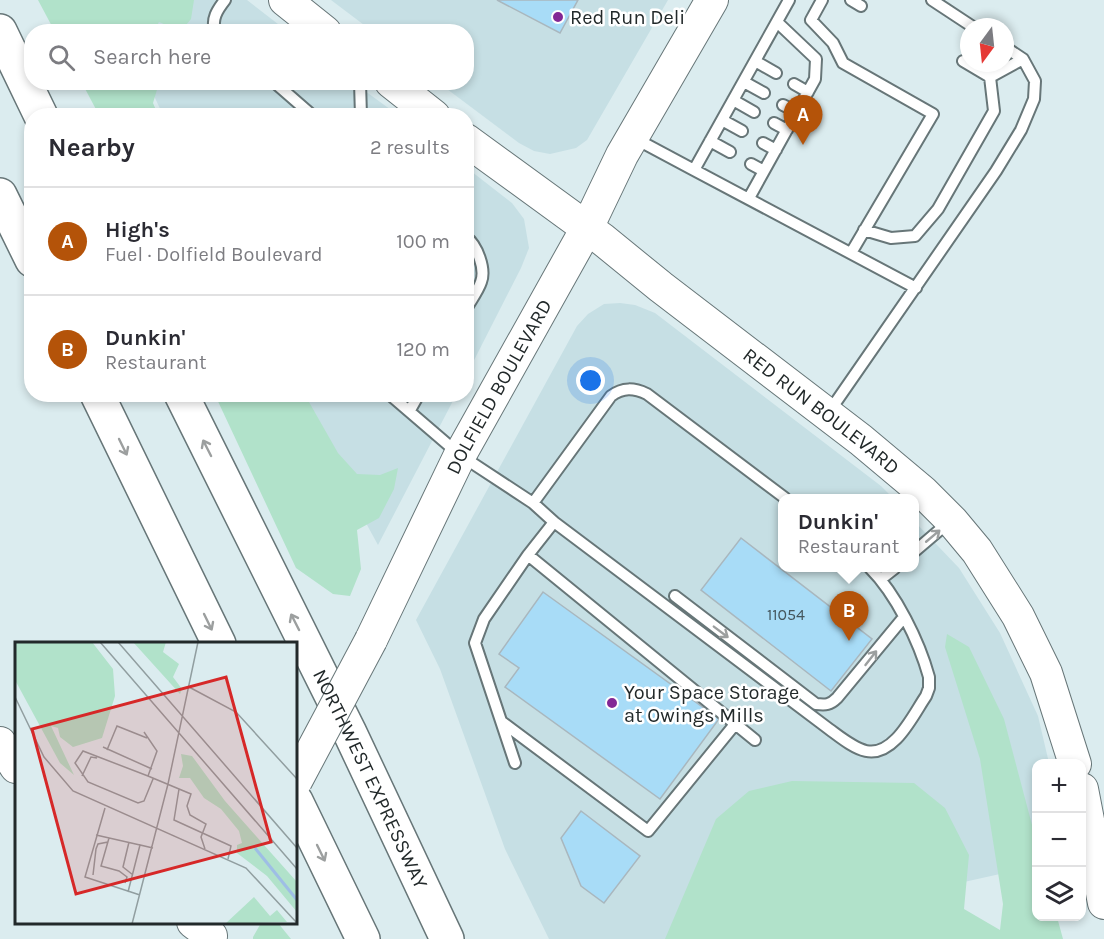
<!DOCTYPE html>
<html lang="en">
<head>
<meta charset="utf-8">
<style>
  body { margin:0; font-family:Karla,sans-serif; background:#f2f2f3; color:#2b2b33 }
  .controls { position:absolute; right:18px; bottom:18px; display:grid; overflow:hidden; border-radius:12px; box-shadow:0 3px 9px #0003 }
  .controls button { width:54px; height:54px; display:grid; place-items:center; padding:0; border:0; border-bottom:2px solid #e1e1e2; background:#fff; color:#2b2b33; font:30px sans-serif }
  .compass { position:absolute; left:960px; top:18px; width:54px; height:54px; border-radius:50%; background:#fff; box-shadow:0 3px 9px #0003; rotate:195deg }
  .you { position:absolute; left:591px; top:381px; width:21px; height:21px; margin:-15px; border:4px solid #fff; border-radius:50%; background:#1a73e8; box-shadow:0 0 0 9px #1a73e833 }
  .badge { display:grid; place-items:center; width:39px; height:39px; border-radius:50%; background:#b45309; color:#fff; font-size:20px; font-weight:700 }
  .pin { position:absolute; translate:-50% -50px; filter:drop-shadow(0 2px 3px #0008) }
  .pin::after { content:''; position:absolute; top:32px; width:21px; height:18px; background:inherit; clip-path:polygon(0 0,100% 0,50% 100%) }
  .popup { position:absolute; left:778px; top:494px; width:141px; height:78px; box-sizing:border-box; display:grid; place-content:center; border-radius:12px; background:#fff; filter:drop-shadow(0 2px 4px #0005); font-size:20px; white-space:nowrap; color:#7c7c81 }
  .popup b { font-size:22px; color:#2b2b33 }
  .popup::after { content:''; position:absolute; left:50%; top:100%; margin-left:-12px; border:12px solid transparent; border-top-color:#fff }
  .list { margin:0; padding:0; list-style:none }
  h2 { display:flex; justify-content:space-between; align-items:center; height:78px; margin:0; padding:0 24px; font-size:26px }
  h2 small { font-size:20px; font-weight:400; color:#7c7c81 }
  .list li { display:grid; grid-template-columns:39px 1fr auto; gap:18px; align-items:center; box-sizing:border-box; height:108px; padding:0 24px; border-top:2px solid #e1e1e2 }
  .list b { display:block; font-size:22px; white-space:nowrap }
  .list p { margin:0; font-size:20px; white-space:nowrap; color:#7c7c81 }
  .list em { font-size:20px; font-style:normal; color:#7c7c81 }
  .icon { flex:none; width:33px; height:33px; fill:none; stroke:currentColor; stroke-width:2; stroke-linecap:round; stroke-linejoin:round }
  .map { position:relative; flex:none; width:1104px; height:939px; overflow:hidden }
  .search { position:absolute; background:#fff; box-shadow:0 3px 9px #0003; left:24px; top:24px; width:450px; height:66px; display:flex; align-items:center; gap:15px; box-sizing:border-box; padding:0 21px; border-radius:24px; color:#7c7c81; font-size:22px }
  .panel { position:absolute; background:#fff; box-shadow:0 3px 9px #0003; left:24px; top:108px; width:450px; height:294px; border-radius:24px }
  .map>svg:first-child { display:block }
</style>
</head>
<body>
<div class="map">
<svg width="1104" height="939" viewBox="0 0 1104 939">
  <rect width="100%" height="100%" fill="#dbecef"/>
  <path fill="#c6dfe4" d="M153 0H247L287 31 125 32Z
    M331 0H668L587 140 576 148 550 154 534 151 519 143 439 83 466 82V32L372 31Z
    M148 83H354L398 115H163Z
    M467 168 512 203 524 219 529 248 521 268 467 374Z
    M620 303 635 305 655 313 881 486 893 498H783V568H915V522L959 568 1000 633 1038 716 1049 763 1036 764V866L775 924 752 939H549L505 849 440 669 416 620 577 326 588 314 604 304Z
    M296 395H456L378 545Z"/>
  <path fill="#b1e2ca" d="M38 0H194L191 19 181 31 159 22 154 31 55 32Z
    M82 83H159L153 103 158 115H99Z
    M215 395H305L338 453 357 474 380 475 398 468 394 489 379 518 357 530 361 569 350 596 333 594 296 568Z
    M947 634 969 647 1004 719 1036 840V916L1057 917 1063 939H665L716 819 749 791 792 781 914 783 945 808 969 855 964 909 1000 930 1003 904 980 759 945 647Z
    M261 923H278L291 939H253V937Z"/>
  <path fill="#a8dcf7" stroke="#a9b7be" stroke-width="1.5" d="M497 0H578L560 33Z
    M741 538 872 639 831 691 701 590Z
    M543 592 719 719 660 799 505 687 519 668 499 654Z
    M581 811 640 856 604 903 581 886 561 838Z"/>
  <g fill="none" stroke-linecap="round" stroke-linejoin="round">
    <g stroke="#677678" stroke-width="14">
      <path id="lane" d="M822 0 811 20 833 43 843 63 933 114 851 253
        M851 0 861 6
        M932 0 973 27
        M216 32C210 20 218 9 225 0
        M755 61 776 73
        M963 61 990 77
        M990 77 1023 59
        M274 82 313 116
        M360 82 361 116
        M744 82 764 93
        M794 84 808 92
        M733 100 754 112
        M783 105 797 112
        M722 120 742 131
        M774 123 787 130
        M636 139 694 170 789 0
        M710 141 730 152
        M763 143 776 150
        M751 164 764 171
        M694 170 916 288
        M749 198 815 79 816 59 777 22
        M864 230 891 238 915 236 938 209 994 111 990 77
        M466 237C477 245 486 269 481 282 478 291 471 300 466 309
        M389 394 460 455 533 503 554 522 528 555 484 619 475 643 515 763
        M410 410 419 394
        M829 412 996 171 1021 130 1034 99 1035 81 1023 59 1005 47
        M533 503 611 396C623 387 634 388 647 394L785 498
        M554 522 829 729C840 737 853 748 866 751 894 757 913 715 926 696L929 688V677C919 641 896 594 870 568
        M915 551 949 522
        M528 555 755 740
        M881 579 895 568
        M675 596 816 704C826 705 830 705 837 698L904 617
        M502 722 648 831 736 723"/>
    </g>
    <g stroke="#677678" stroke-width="34">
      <g id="secondary">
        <path d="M285 0 325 32"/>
        <path d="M391 82 434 116"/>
        <path id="s1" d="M466 140 602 239 661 287 861 440 923 492 952 521 977 551 1018 616 1046 673 1075 764"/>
        <path id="s2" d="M371 640 460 455 587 228 622 155 712 0"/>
        <path d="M0 743 16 767"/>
        <path d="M1082 789 1104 903"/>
        <path d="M193 922 211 936"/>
      </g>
    </g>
    <g stroke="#677678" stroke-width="36">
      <g id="highway">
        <path d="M0 31 41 116"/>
        <path d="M0 195 32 260"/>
        <path d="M97 394 219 644"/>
        <path id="s3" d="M181 394 349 731 447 939"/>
        <path d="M296 801 363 939"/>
      </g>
    </g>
    <use href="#lane" stroke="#fff" stroke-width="10"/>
    <use href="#secondary" stroke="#fff" stroke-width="32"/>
    <use href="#highway" stroke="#fff" stroke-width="33"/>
    <g stroke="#677678" stroke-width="34" stroke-linecap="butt">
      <path id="secondary-bridge" d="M296 781 371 640"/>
    </g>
    <use href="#secondary-bridge" stroke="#fff" stroke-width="32"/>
  </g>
  <defs><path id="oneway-shaft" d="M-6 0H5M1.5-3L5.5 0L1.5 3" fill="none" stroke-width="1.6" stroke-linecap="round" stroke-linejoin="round" transform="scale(1.5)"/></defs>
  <g stroke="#9c9f9f">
    <use href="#oneway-shaft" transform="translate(123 447) rotate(64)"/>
    <use href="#oneway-shaft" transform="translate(207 448) rotate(-117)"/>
    <use href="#oneway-shaft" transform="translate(933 536) rotate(-40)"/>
    <use href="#oneway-shaft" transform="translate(208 622) rotate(64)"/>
    <use href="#oneway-shaft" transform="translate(295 622) rotate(-117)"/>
    <use href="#oneway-shaft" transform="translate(721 632) rotate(37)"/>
    <use href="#oneway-shaft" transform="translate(871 658) rotate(-52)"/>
    <use href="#oneway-shaft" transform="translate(321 853) rotate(64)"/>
  </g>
  <g fill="#832895" stroke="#fff" stroke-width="2">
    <circle cx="558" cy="17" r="6"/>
    <circle cx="612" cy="703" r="6"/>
  </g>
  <g text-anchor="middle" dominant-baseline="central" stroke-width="5" stroke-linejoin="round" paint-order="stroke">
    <g font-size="16" fill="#44565d">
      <text x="786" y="614">11054</text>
    </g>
    <g font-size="20" fill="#22292a" stroke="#fff" text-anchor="start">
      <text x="570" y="17">Red Run Deli</text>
      <text x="624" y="692">Your Space Storage<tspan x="624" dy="23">at Owings Mills</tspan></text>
    </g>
    <g font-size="20" fill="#22292a" stroke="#fff">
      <text stroke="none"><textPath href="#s2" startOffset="284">DOLFIELD BOULEVARD</textPath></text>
      <text stroke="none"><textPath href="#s1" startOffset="447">RED RUN BOULEVARD</textPath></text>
      <text stroke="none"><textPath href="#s3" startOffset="429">NORTHWEST EXPRESSWAY</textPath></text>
    </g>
  </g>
  <g transform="translate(15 642)">
    <rect width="282" height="282" fill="#dbecef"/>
    <path d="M0 0H77L98 27 100 54 87 96 58 105 45 95 43 86 36 84 59 133 45 121 0 38ZM118 0H151L148 10 164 22 158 35 167 47 165 52ZM166 112 177 114 210 159 282 240V270L252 234 222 211V203L227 201 224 189 206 167 189 156 175 136H164L168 124ZM239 255 255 274 262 268 272 280 210 282Z" fill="#b1e2ca"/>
    <path fill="none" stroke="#9ebee5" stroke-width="3" d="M240 206 282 258"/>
    <path fill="none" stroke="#919ea0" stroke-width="1.5" d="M85 0 282 227M103 0 282 206M174 45 221 70 282 137M0 55 29 115 58 149 231 226 282 281M129 90 142 109 133 134 176 152 172 164 175 173 191 182 186 195 190 207M88 105 137 127M92 108 102 84 132 96M67 134 76 115 82 116M133 134 68 109 60 121 73 140 123 161 129 159 138 137M164 147 159 178 216 204 213 217M90 166 70 235 125 253M81 193 125 203M94 196 86 224 104 229 112 235 110 241M114 200 108 225 118 233M78 233 81 207 83 202 93 200M113 250 125 203 138 206M117 282 153 142 183 0"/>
    <path fill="#d62828" fill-opacity="0.15" stroke="#d62828" stroke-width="3" d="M211 35 256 200 61 252 17 87Z"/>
    <rect width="282" height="282" fill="none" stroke="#22292a" stroke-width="3"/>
  </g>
</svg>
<div class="controls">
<button>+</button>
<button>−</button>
<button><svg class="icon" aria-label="layers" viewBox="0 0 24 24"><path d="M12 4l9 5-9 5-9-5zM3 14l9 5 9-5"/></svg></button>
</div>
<svg class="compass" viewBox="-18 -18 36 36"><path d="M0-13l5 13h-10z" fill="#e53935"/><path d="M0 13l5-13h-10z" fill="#7c7c81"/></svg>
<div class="you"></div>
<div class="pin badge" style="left:803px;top:145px">A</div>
<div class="pin badge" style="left:849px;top:641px">B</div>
<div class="popup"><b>Dunkin'</b>Restaurant</div>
<div class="search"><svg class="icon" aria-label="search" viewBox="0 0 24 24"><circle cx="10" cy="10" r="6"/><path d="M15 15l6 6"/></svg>Search here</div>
<section class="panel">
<h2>Nearby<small>2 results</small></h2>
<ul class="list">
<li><span class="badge">A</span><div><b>High's</b><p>Fuel · Dolfield Boulevard</p></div><em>100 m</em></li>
<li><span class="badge">B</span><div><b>Dunkin'</b><p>Restaurant</p></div><em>120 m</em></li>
</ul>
</section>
</div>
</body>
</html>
